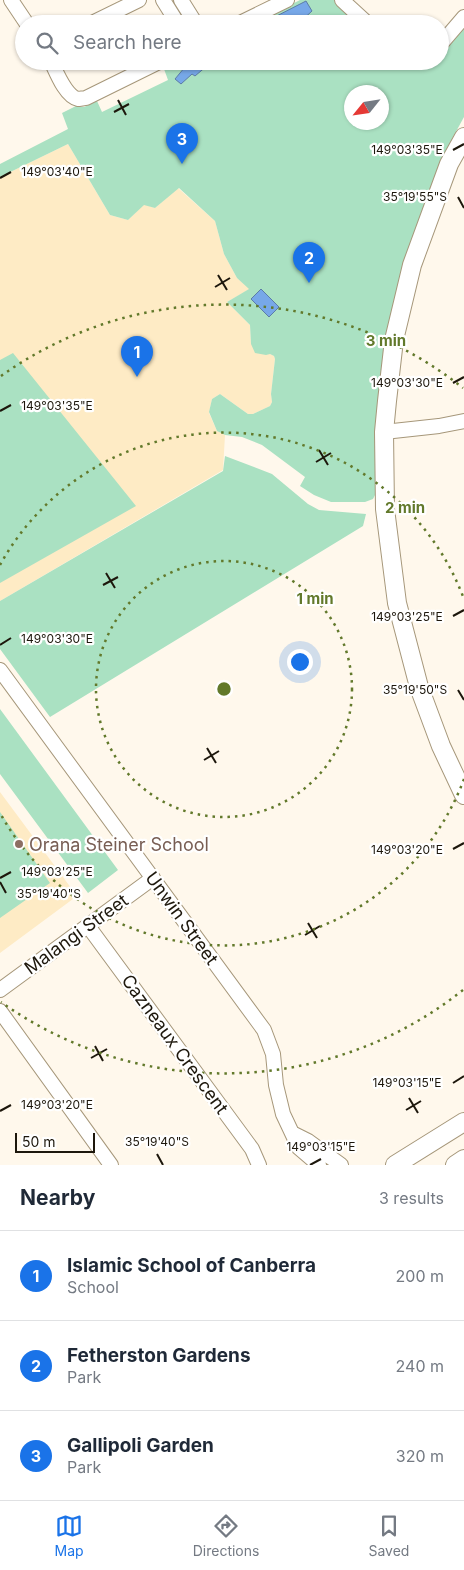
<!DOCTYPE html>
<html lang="en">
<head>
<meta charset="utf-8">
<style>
  body { margin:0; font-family:Inter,sans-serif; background:#f6f6f7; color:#1f2937 }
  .compass { position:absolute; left:344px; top:85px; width:45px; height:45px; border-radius:50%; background:#fff; box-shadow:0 1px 4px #0004; rotate:240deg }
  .scale { position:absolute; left:15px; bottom:12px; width:80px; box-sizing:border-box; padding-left:5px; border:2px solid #1d170c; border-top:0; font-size:14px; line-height:18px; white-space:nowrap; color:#1d170c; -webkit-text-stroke:4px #fff; paint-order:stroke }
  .you { position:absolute; left:299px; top:661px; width:18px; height:18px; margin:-12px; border:4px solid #fff; border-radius:50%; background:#1a73e8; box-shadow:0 0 0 8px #1a73e833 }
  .badge { display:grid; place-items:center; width:32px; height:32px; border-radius:50%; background:#1a73e8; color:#fff; font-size:16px; font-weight:700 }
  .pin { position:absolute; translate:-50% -41px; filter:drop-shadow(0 1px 2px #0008) }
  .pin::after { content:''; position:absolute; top:26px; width:18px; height:15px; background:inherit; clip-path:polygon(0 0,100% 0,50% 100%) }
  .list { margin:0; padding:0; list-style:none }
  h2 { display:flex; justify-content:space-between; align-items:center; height:65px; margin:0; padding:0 20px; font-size:21px }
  h2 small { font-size:16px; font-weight:400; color:#747a83 }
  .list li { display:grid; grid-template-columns:32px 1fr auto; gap:15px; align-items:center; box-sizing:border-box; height:90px; padding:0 20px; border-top:1px solid #e0e1e3 }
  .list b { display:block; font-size:19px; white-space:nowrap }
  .list p { margin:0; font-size:16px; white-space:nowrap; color:#747a83 }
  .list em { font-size:16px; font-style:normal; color:#747a83 }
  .icon { flex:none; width:28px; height:28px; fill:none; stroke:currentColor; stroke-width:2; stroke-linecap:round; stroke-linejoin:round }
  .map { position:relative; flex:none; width:464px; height:1165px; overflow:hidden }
  .search { position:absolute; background:#fff; box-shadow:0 1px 4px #0004; left:15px; right:15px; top:15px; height:55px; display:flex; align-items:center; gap:12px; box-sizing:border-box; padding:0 18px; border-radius:28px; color:#747a83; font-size:19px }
  .sheet { height:335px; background:#fff }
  nav { display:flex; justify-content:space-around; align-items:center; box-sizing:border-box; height:70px; border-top:1px solid #e0e1e3; background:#fff; font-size:14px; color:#747a83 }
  nav a { display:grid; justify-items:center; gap:2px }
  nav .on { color:#1a73e8 }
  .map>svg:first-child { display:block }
</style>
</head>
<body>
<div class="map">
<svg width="464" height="1165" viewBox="0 0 464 1165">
  <rect width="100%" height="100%" fill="#fff8ec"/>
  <path fill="#feebc5" d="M68 144 110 215 128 220 144 204 155 208 178 188 215 221 224 254 237 278 250 289 227 302 250 325 251 344 274 356 275 359 271 394 272 402 270 406 253 414H248L220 394 212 399 209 413 217 431 225 435 223 470 0 601V177Z
    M0 792 77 896 0 953Z"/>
  <path fill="#aae1c2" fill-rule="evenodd" d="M300 0H336L362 24H253Z
    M464 24V117L453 137 405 259 376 493 373 499 365 502H331L314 495 300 486 305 477 262 445 242 437 225 435 217 431 209 412 212 399 220 394 248 414H253L270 406 272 402 271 394 275 359 274 356 270 354 266 355 255 353 251 344 250 325 227 302 249 289 237 278 224 254 215 221 179 188 155 208 144 205 128 220 110 215 68 144 0 177V164L68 129 62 113 76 106 84 107 97 101 102 112 168 80 164 69 179 61H402C407 64 415 68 421 67 429 66 429 61 440 61V53ZM352 92H382V122H352Z
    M13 353 136 506 0 583V360Z
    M225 456 272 474 308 504 319 510 366 514 363 526 50 717 0 649V601L223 471Z
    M0 709 118 870 88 893 0 774Z
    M0 812 50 883 0 918Z"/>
  <path fill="#77a8e8" stroke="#5c7ca6" d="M306 1 312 11 298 24H261Z
    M190 61H218L211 67 208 65 195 76 192 74 181 84 175 79Z
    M261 289 279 307 269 317 251 299Z"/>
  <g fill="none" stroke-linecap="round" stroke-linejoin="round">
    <g stroke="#a6977a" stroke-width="16">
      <path id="minor" d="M11 0 27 24
        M163 0 178 24
        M181 0 196 24
        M342 0 368 24
        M90 24 139 0
        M238 24 287 0
        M440 45 464 17
        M51 61C56 71 65 96 78 99 79 99 85 98 86 98L161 61
        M411 61H421
        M384 432 439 426 464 421
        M0 670 264 1030 273 1054 276 1085 283 1114 299 1148 319 1165
        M88 926 252 1149 259 1165
        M0 990 153 878
        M0 1011 111 1165
        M294 1134 308 1141 341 1165"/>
    </g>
    <g stroke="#a6977a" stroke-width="20">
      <path id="major" d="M464 137 449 164 412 265 394 340 387 401 384 432 385 509 397 603 419 687 441 746 464 795
        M395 1165 464 1122
        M455 1165 464 1159"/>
    </g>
    <use href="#minor" stroke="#fff" stroke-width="14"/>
    <use href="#major" stroke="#fff" stroke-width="18"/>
  </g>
  <path fill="none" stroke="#1d170c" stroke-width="2" d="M118 100 126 115M114 112 129 104M453 150 464 144M0 178 11 172M458 197 464 208M218 275 227 290M215 287 230 278M453 383 464 377M0 411 11 405M319 450 328 465M316 462 331 453M106 573 115 588M103 585 118 577M453 616 464 610M0 645 11 638M458 690 464 700M207 748 216 763M204 760 219 751M453 849 464 843M0 878 11 872M0 882 6 893M308 923 317 938M305 935 320 926M95 1046 103 1061M91 1058 107 1049M453 1083 464 1076M409 1098 418 1113M406 1110 421 1101M0 1111 11 1105M157 1154 163 1165M310 1165 321 1159"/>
  <g fill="none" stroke="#62792b" stroke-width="2.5" stroke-dasharray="2.5 5">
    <circle cx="224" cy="689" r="128"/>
    <path d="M464 779A256 256 0 0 1 0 813M0 565A256 256 0 0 1 464 599"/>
    <path d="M463 990A384 384 0 0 1 1 1002M1 376A384 384 0 0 1 463 388"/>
  </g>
  <circle fill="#8d6e63" stroke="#fff" stroke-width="2" cx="19" cy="844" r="5"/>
  <g text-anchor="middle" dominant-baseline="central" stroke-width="4.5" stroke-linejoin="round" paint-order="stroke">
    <g font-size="18" fill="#785e54" stroke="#fff" text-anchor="start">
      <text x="29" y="844">Orana Steiner School</text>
    </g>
    <g font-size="18" fill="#1d170c" stroke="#fff">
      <text transform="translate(182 918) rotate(54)">Unwin Street</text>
      <text transform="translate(76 934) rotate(-36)">Malangi Street</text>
      <text transform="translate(175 1044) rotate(54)">Cazneaux Crescent</text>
    </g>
  </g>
  <g font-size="12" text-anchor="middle" fill="#1d170c" stroke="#fff" stroke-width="4.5" stroke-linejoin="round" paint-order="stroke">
    <text x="407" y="154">149°03'35"E</text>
    <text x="57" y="176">149°03'40"E</text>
    <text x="415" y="201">35°19'55"S</text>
    <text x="407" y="387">149°03'30"E</text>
    <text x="57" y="410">149°03'35"E</text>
    <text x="407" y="621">149°03'25"E</text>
    <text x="57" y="643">149°03'30"E</text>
    <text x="415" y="694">35°19'50"S</text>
    <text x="407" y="854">149°03'20"E</text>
    <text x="57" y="876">149°03'25"E</text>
    <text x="49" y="898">35°19'40"S</text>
    <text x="407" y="1087">149°03'15"E</text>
    <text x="57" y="1109">149°03'20"E</text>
    <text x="157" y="1146">35°19'40"S</text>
    <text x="321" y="1151">149°03'15"E</text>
  </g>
  <circle cx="224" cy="689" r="8" fill="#62792b" stroke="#fff" stroke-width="2.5"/>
  <g font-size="15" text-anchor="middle" font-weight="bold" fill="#62792b" stroke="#fff" stroke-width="4.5" stroke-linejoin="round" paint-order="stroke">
    <text x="386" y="346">3 min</text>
    <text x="405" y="513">2 min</text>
    <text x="315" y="604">1 min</text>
  </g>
</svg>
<svg class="compass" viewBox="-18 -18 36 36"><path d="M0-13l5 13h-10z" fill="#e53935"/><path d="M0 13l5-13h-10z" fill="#747a83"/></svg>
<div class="scale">50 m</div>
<div class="you"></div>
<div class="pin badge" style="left:137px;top:377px">1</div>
<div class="pin badge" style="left:309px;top:283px">2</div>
<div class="pin badge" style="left:182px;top:164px">3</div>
<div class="search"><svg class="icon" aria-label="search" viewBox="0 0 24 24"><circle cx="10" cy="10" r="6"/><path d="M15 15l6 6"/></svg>Search here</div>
</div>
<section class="sheet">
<h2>Nearby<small>3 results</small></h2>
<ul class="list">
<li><span class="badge">1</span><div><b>Islamic School of Canberra</b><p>School</p></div><em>200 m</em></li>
<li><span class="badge">2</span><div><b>Fetherston Gardens</b><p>Park</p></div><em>240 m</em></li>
<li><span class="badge">3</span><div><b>Gallipoli Garden</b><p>Park</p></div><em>320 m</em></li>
</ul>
</section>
<nav>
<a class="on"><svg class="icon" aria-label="map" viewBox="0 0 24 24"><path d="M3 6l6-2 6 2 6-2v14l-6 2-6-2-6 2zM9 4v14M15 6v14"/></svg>Map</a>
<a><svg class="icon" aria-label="directions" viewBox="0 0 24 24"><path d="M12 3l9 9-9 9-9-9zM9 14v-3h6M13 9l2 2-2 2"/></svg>Directions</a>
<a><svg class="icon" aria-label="saved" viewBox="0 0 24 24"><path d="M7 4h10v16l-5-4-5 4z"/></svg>Saved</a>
</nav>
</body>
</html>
